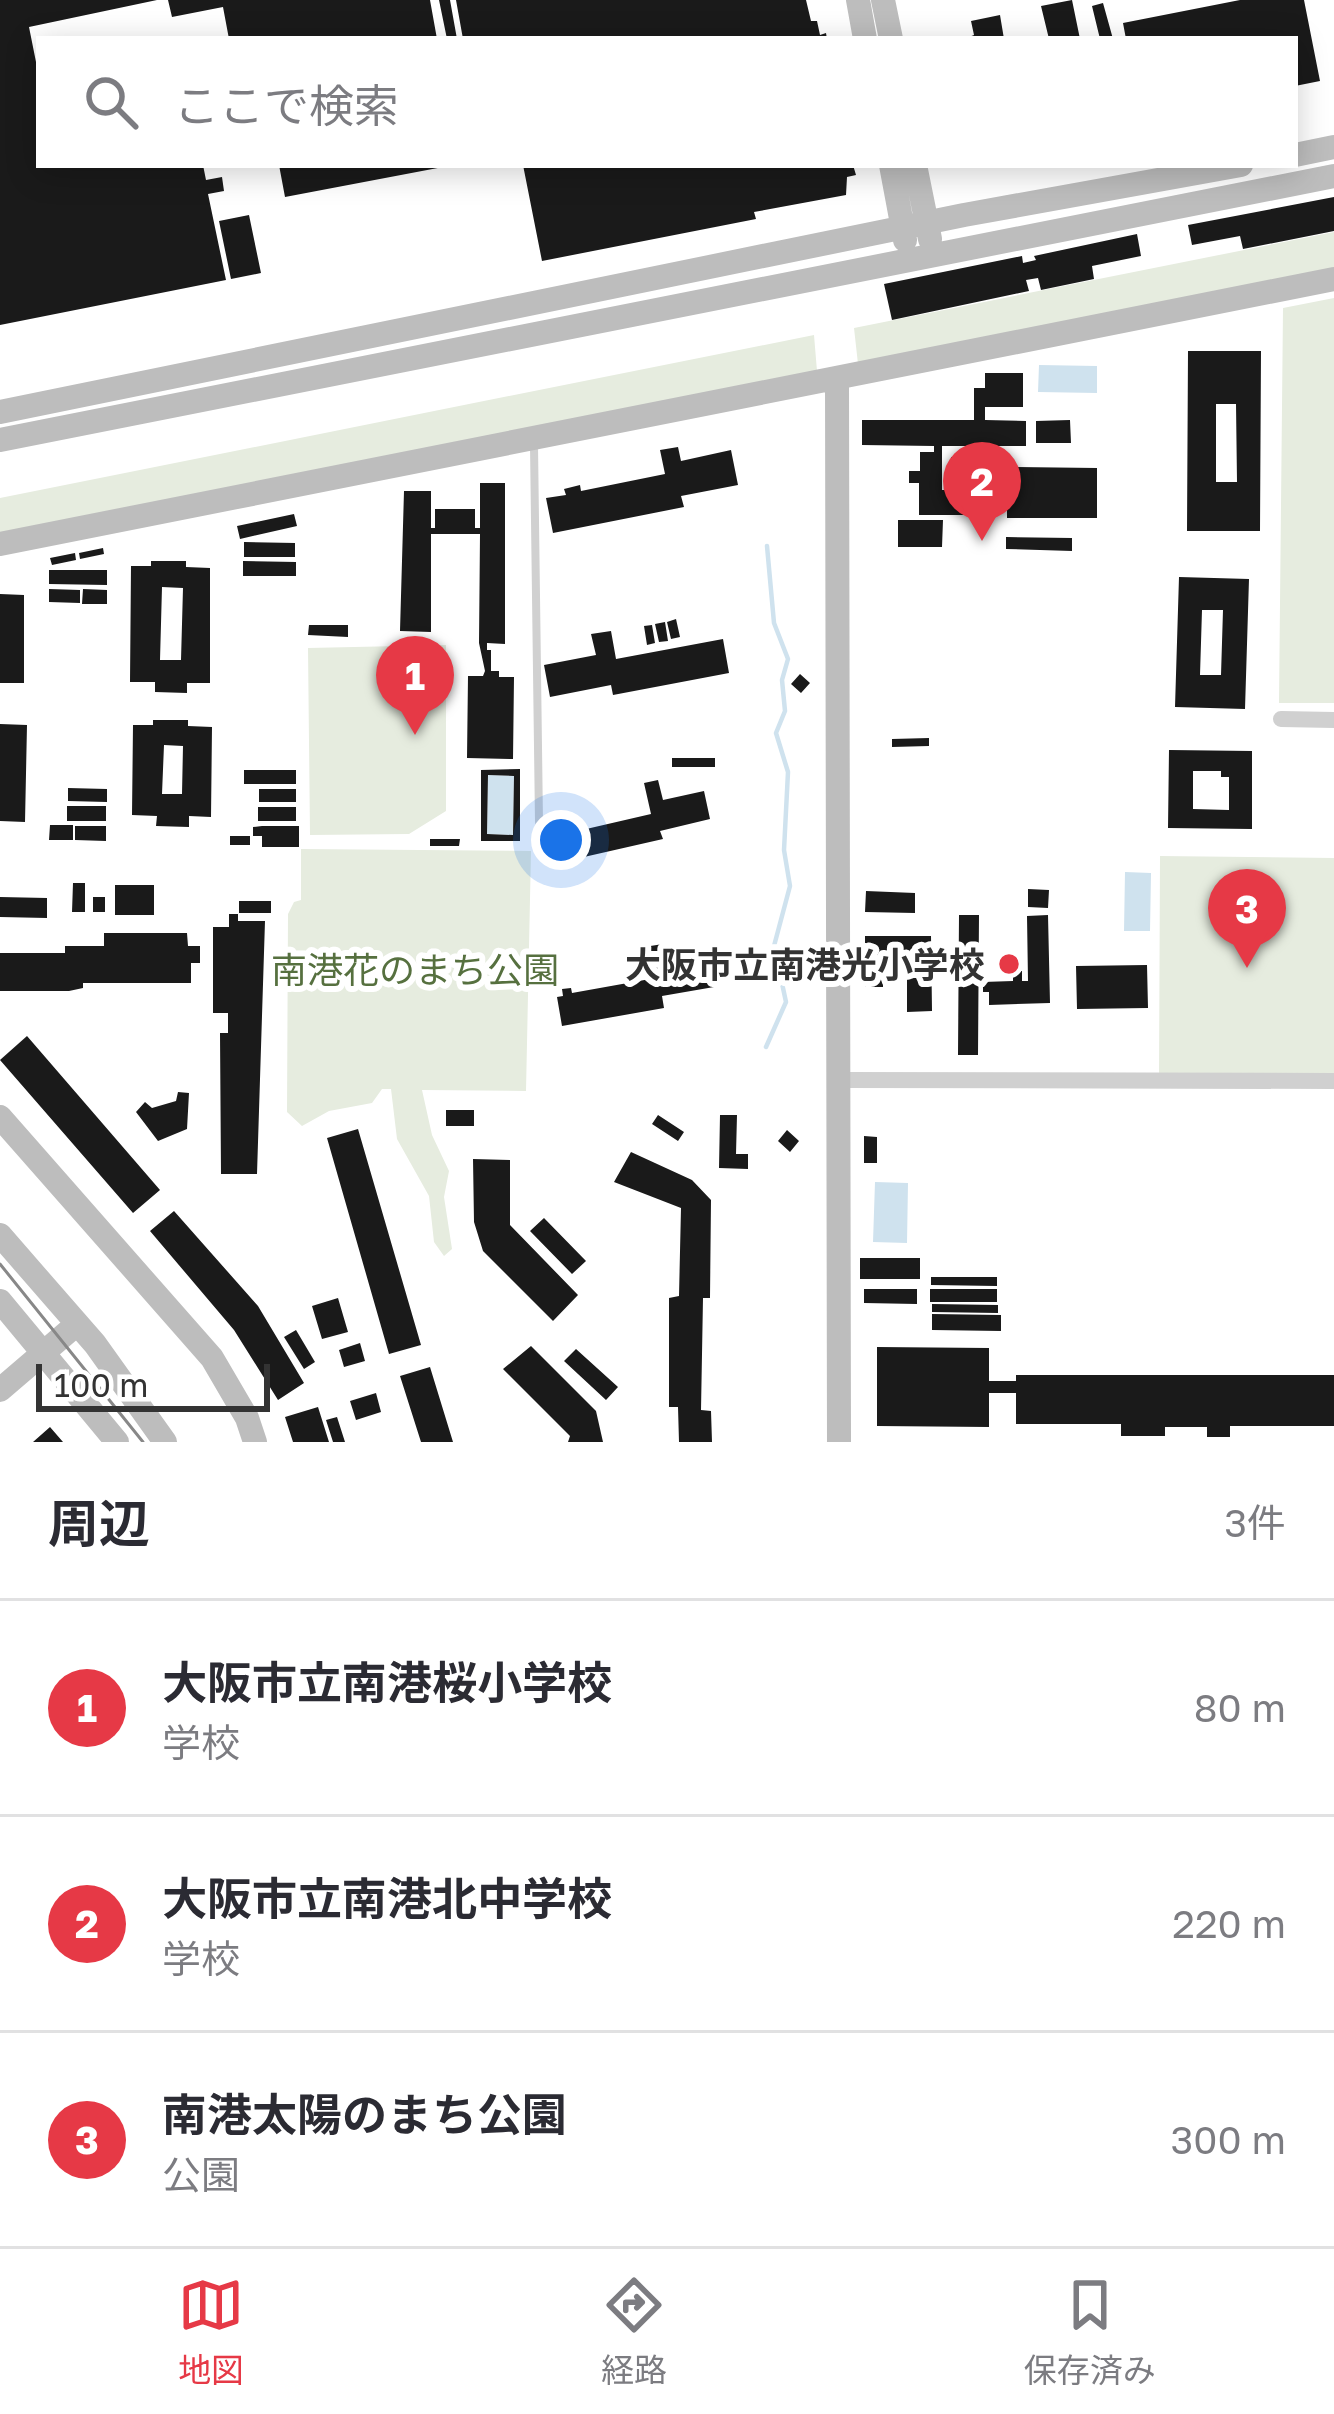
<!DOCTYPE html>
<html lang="ja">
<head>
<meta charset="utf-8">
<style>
  body { margin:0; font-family:"Golos Text","Noto Sans JP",sans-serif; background:#f7f7f7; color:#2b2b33 }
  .scale { position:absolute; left:36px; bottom:30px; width:234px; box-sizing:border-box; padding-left:12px; border:6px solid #333; border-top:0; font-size:33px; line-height:42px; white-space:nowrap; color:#333; -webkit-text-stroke:9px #fff; paint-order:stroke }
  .you { position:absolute; left:561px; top:840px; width:42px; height:42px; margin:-30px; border:9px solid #fff; border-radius:50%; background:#1a73e8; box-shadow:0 0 0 18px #1a73e833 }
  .badge { display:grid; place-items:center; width:78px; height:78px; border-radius:50%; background:#e63946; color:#fff; font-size:39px; font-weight:700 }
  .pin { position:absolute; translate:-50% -99px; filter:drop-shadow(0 3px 6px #0008) }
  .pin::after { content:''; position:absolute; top:63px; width:42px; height:36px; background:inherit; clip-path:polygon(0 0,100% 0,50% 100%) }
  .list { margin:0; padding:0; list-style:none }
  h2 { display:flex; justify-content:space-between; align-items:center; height:156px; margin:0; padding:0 48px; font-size:51px }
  h2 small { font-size:39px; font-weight:400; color:#7c7c81 }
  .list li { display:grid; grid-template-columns:78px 1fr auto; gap:36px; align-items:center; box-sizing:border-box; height:216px; padding:0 48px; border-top:3px solid #e1e1e2 }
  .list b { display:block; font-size:45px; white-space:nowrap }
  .list p { margin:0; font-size:39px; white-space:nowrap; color:#7c7c81 }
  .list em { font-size:39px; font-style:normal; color:#7c7c81 }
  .icon { flex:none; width:66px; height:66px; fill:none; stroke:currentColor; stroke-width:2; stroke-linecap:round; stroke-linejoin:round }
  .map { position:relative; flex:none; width:1334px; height:1442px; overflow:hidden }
  .search { position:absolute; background:#fff; box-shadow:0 6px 30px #0003; left:36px; right:36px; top:36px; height:132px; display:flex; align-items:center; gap:30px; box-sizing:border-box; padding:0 42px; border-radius:0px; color:#7c7c81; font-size:45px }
  .sheet { height:804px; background:#fff }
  nav { display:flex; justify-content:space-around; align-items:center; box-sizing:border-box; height:168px; border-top:3px solid #e1e1e2; background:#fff; font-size:33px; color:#7c7c81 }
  nav a { display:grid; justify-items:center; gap:6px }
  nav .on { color:#e63946 }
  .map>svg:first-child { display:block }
</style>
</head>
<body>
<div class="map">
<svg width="1334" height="1442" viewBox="0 0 1334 1442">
  <rect width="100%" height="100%" fill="#fff"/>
  <path fill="#e6ecdf" d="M1334 232V269L858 364 854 328Z
    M1334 298V703H1279L1283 308Z
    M814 335 817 371 0 533V498Z
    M446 645V811L409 834 310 835 308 648Z
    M301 849 531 851 526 1091 422 1090 432 1135 449 1171 444 1197 452 1249 444 1256 434 1242 429 1196 397 1139 391 1089H382L372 1103 329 1111 302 1126 287 1112 288 914 294 902 301 900Z
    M1160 856 1334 858V1078L1159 1077Z"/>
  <path fill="#cfe2ee" d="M1039 365 1097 366V393L1038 392Z
    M488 775 514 776 513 835 487 834Z
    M1125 872 1151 873 1150 931H1124Z
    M875 1182 908 1183 907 1243 873 1242Z"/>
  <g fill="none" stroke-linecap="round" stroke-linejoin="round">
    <path stroke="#cfe2ee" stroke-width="4.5" d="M766 1047 786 1002 774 946 790 886 784 850 788 772 776 733 785 711 782 680 788 659 774 623 767 546"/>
  </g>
  <path fill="#1a1a1a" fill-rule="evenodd" d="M0 0H157L29 27 39 77V165H203L206 180 222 177 224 191 208 194 226 280 0 325Z
    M168 0H430L437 39H229L223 7 172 17Z
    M439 0H450L457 39H447Z
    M456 0H806L811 21H817L820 35 826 33 827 39H463Z
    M1072 0 1080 39H1049L1041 6Z
    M1240 0H1304L1320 81 1295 86V39H1126L1123 23Z
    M1103 3 1113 39H1100L1092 6Z
    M1000 15 1004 39H964L974 35 971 21Z
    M279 165H443V167L285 197Z
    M523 165H853L856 175 847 177 846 195 754 212 756 219 542 261Z
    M1334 197V231L1243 249 1240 236 1192 245 1188 225Z
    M249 215 261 273 231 279 219 221Z
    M1137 234 1141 256 1092 266 1094 279 1041 290 1038 278 1026 280 1029 291 892 320 884 284 1022 256 1023 263 1036 260 1034 256Z
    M1188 351H1261L1260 531H1187ZM1216 404H1236L1237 482H1216Z
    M985 373H1023V407H985V420L1026 421V446H942V490H990V515H919V483H909V471H920V452H934V446L862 445V420H974V388H985Z
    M1070 420 1071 443H1036V421Z
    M678 447 681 461 731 450 738 485 681 496 684 507 553 533 546 498 566 495 564 489 580 485 581 491 665 474 660 450Z
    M976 456V470L952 471 951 457Z
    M1008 467 1097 468V518H1007V507H1002V480H1008Z
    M480 483H505V644L487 643V650H491V671H499V677H514L513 759 467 758 468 676H483L485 671 479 643 480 534H431V632L400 631 404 491H431V528H435V509H475V528H480Z
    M294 514 297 526 240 539 237 526Z
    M898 520H943L942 547H898Z
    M1006 537 1072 538V551L1006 549Z
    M244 542 295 543V557H244Z
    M103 548 104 554 80 559 79 553Z
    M75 553 76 560 52 565 50 558Z
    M151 561H186V567L210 568V683H187V693L155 692V682H130L131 566H151ZM162 587 183 588 181 660H160Z
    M243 561 296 562V576H243Z
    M49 570H107V585L49 584Z
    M1179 577 1249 579 1245 709 1175 707ZM1202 610H1223L1221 675H1200Z
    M49 589 80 590V603L49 602Z
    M83 589 107 590V604H82Z
    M0 594 24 595V683H0Z
    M676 619 680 637 671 639 667 622Z
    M665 622 668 641 659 642 655 624Z
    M309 625H348V637L308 635Z
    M652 625 655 643 647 645 644 626Z
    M611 631 616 659 723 639 729 673 613 695 611 685 550 697 544 665 596 655 591 634Z
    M800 674 810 683 801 693 791 684Z
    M153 720H188V726L212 727 211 817 189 816V827L156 826 157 816 132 815 133 725H153ZM164 745 183 746 182 794H162Z
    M0 724 27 725 25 822 0 821Z
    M929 738V746L892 747V739Z
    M1169 750 1252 751V829L1168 828ZM1193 771H1221V777H1229V810L1193 809Z
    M672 758H715V767H672Z
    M520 769V841H481V770ZM488 775 514 776 513 835 487 834Z
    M244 770H296V784H244Z
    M658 780 663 800 704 791 710 819 660 831 663 839 562 862 556 836 651 814 644 783Z
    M68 788 107 789V802L68 801Z
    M259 789H296V802H259Z
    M67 806H106V821H67Z
    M258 807H296V821H258Z
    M50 825H73V840H49Z
    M75 826H106V841L75 840Z
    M262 826H299V847H262V836H253V827Z
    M230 836H250V845H230Z
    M430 839H460L459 846H430Z
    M73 883H85V912H72Z
    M115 885H154V915H115Z
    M1028 889 1049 890 1048 908 1028 907Z
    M866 891 915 893V913L865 912Z
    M0 897 47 898V918L0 917Z
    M93 897H105V912H93Z
    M239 901H271V913H239Z
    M229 914H238V921H265L257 1174H221L220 1033H228V1013H213V927H229Z
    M959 915H979L978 1055H958Z
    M1048 915 1050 1003 989 1005V992H983V982L1013 981V971H1022V981H1028L1027 916Z
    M104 933H187L188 946H200V963H191V983H83V988L69 991H0V953H65V946H104Z
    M865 936H931L932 1011 907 1012V967H883V987H865Z
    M663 944 666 965 702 954 703 960 709 959 714 987 662 996 664 1008 562 1026 557 997 563 996 562 989 571 988 572 993 650 979 644 947Z
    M1147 965 1148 1008 1077 1009 1076 966Z
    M27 1036 160 1190 133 1213 0 1060Z
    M178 1092 189 1093 187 1129 158 1141 136 1112 145 1102 152 1108 176 1101Z
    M446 1110H474V1126H446Z
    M658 1115 684 1132 678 1141 652 1124Z
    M720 1115H737L736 1154H748V1169L719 1168Z
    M358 1129 421 1345 389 1354 327 1138Z
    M787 1130 799 1141 790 1152 778 1141Z
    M864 1136 877 1137V1163H864Z
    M631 1152 692 1180 711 1200 710 1298H703L701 1410 711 1411 712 1442H679L678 1407H669V1298L679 1296 681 1208 614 1182Z
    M473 1159 510 1160V1225L578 1295 553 1321 483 1251 474 1222Z
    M174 1211 258 1306 304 1383 278 1400 234 1330 150 1231Z
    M544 1218 586 1261 572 1274 530 1231Z
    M860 1258H920V1279H860Z
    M931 1277H997V1286L931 1285Z
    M864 1289H917V1304L864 1303Z
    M930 1289H997V1302H930Z
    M338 1298 348 1332 322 1339 312 1306Z
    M932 1304 998 1305V1313L932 1312Z
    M932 1314 1001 1315V1331L932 1330Z
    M296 1330 315 1362 304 1369 284 1337Z
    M360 1343 365 1361 344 1367 339 1350Z
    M531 1346 596 1411 603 1442H568L570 1436 503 1369Z
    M877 1347 989 1348V1381H1016V1375H1334V1426H1230V1437H1207V1427H1165V1436H1121V1424H1016V1393H989V1427L877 1426Z
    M576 1349 618 1387 606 1400 564 1361Z
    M430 1367 453 1442H421L400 1376Z
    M376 1393 381 1412 356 1420 350 1401Z
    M318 1407 329 1442H293L285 1417Z
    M337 1417 345 1442H333L326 1420Z
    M50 1427 63 1442H33Z"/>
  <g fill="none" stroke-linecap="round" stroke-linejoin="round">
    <path stroke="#d0d0d0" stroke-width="8" d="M534 445 539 822"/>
    <path stroke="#d0d0d0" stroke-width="16" d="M1281 719 1334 720
      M838 1080 1334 1081"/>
    <path stroke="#bdbdbd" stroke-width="24" d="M858 0 865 39
      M883 0 891 39
      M1295 155 1334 147
      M891 165 905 240
      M915 165 930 239
      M837 378 839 1442
      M0 412 964 215 1241 165
      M0 440 1334 176
      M0 544 1334 279
      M0 1117 212 1358 247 1418 255 1442
      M0 1235 95 1344 165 1442
      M0 1301 117 1442
      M0 1390 77 1324"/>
    <path stroke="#888" stroke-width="3" d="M0 1264 143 1442"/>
  </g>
  <circle fill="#e63946" stroke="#fff" stroke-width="4.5" cx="1009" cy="964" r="12"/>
  <g text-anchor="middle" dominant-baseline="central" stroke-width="12" stroke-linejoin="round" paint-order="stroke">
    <g font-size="36" font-weight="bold" fill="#333" stroke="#fff" text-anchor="end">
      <text x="985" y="964">大阪市立南港光小学校</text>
    </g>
    <g font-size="36" fill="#56703f" stroke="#fff">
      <text x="415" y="969">南港花のまち公園</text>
    </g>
  </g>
</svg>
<div class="scale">100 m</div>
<div class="you"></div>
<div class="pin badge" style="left:415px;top:735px">1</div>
<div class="pin badge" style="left:982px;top:541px">2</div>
<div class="pin badge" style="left:1247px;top:968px">3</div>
<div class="search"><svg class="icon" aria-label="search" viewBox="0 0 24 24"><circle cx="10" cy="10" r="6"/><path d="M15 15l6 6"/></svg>ここで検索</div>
</div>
<section class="sheet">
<h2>周辺<small>3件</small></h2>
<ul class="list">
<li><span class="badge">1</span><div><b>大阪市立南港桜小学校</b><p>学校</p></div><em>80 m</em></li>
<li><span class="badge">2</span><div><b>大阪市立南港北中学校</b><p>学校</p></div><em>220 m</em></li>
<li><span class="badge">3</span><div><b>南港太陽のまち公園</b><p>公園</p></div><em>300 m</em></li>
</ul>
</section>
<nav>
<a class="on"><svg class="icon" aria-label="map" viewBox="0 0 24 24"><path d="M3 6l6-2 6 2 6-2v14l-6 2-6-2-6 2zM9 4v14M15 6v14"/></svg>地図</a>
<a><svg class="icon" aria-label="directions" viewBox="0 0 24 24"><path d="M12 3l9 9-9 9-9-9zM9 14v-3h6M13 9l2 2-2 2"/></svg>経路</a>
<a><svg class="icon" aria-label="saved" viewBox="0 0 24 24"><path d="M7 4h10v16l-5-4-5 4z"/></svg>保存済み</a>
</nav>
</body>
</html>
